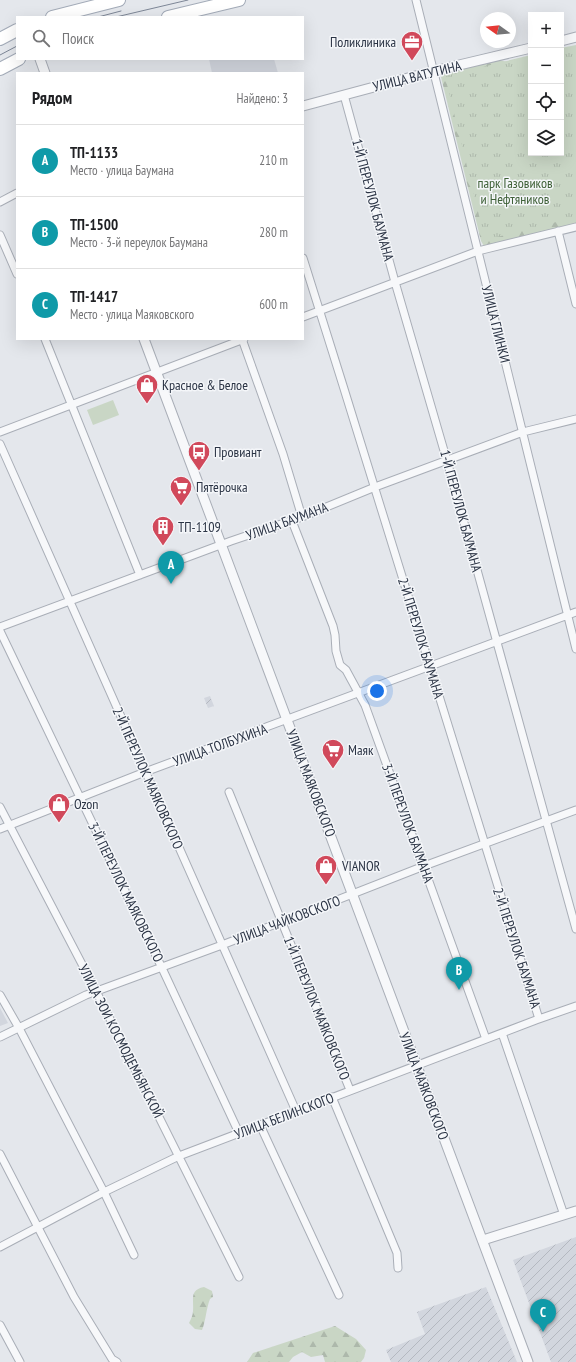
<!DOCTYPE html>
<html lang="ru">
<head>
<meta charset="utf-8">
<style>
  body { margin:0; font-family:"PT Sans Narrow",sans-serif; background:#f2f2f2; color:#202124 }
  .controls { position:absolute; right:12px; top:12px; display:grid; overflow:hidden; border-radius:0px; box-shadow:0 4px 16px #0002 }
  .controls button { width:36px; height:36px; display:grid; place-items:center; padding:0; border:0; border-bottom:1px solid #e0e0e0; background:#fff; color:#202124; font:20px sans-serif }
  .compass { position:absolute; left:480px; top:12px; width:36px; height:36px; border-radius:50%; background:#fff; box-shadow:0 4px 16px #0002; rotate:285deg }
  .you { position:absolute; left:377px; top:691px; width:14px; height:14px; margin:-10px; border:3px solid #fff; border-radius:50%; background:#1a73e8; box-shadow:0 0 0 6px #1a73e833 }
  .badge { display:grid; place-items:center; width:26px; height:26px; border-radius:50%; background:#2563eb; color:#fff; font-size:13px; font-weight:700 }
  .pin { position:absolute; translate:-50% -33px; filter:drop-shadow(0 1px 2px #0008) }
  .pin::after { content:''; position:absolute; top:21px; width:14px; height:12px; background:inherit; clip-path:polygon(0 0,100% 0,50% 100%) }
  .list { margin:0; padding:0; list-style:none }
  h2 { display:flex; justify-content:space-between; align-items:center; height:52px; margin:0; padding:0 16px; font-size:17px }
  h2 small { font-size:13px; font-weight:400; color:#757577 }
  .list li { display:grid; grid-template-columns:26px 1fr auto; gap:12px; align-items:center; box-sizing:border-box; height:72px; padding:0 16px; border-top:1px solid #e0e0e0 }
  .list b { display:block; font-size:15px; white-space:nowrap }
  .list p { margin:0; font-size:13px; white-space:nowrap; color:#757577 }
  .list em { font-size:13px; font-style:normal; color:#757577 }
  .icon { flex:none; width:22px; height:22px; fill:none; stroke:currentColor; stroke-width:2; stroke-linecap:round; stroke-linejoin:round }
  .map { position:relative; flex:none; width:576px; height:1362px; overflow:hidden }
  .search { position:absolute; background:#fff; box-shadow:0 4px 16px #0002; left:16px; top:16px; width:288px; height:44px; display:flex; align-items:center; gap:10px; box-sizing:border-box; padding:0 14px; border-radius:0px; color:#757577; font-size:15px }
  .panel { position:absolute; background:#fff; box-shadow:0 4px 16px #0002; left:16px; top:72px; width:288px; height:268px; border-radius:0px }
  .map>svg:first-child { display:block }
</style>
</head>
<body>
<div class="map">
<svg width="576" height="1362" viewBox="0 0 576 1362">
  <defs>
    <pattern id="industrial-furrows" width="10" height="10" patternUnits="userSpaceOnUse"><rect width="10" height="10" fill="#d2d6de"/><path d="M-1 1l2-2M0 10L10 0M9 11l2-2" fill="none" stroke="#b4b8c0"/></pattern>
    <pattern id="forest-firs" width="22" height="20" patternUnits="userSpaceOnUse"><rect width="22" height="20" fill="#c9d6c5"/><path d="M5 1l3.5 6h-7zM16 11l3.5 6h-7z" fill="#adb8ab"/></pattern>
    <pattern id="park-tufts" width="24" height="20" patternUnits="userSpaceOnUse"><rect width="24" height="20" fill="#c9d6c5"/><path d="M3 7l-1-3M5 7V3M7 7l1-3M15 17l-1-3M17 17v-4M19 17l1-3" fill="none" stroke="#adb8ab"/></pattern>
  </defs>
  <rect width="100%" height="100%" fill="#e4e7ec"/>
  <path fill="#d2d6de" d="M209 59H274L278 73H212Z
    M0 1008 8 1023 0 1026Z"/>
  <path fill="url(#industrial-furrows)" d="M210 696 214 706 208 708 204 698Z
    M576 1237V1362H551L513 1260Z
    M486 1287 517 1362H391L386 1350 425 1334 417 1312Z"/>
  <path fill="#c9d6c5" d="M113 400 119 415 93 425 87 410Z"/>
  <path fill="url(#forest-firs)" d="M498 60 508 62 465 82 576 209V226L484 246 481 241 441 77 443 73 447 71H456Z
    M204 1287 212 1291 213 1297 210 1299C206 1309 206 1320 202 1330L195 1329 189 1323C191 1319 193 1315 193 1311 194 1299 189 1290 204 1287Z
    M335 1326 356 1339 366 1350 364 1358 361 1362H325L323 1355 311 1357 302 1352 293 1357 289 1362H247L253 1353Z"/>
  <path fill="url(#park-tufts)" d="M576 45V217L485 240 445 76 531 55V153H561V48Z"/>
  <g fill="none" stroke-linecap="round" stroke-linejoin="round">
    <g stroke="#a9aeb7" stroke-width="9">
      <path id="minor" d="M416 0 576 649
        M344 95 395 282 447 461 576 929
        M0 202 17 193
        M558 231 576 304
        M0 235 17 274
        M303 258C383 511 459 765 539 1019
        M303 317 478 251 576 227
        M45 339 140 575
        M242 339 283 454 302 517
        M0 432 244 339
        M0 444 296 1111
        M292 521 333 626 335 635 336 651 340 665 346 670 365 705 486 1039
        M0 627 231 541 302 517 375 487 523 432 576 419
        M0 631 162 968 239 1133
        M229 792 350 1090
        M0 807 96 991 239 1277
        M0 829 145 772 576 612
        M0 995 19 1028 104 1192 134 1255
        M502 1033 564 1215
        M0 1037 86 995 222 945 424 866 576 810
        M332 1097 397 1253 398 1268
        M260 1125 339 1295
        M0 1154 74 1297 112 1359 117 1362
        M0 1247 104 1192 179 1156 536 1020 576 1006
        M0 1325 20 1362"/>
    </g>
    <g stroke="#a9aeb7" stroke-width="11">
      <path id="tertiary" d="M561 41 576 37
        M40 59 45 73
        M303 106 434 71 531 48
        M144 339 528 1362
        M483 1240 576 1211"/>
    </g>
    <g stroke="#a3abb8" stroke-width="14">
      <path id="primary" d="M52 17 119 0
        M168 17 239 0
        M0 39 17 30
        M0 69 19 59"/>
    </g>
    <use href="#minor" stroke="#f7f8fa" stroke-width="7"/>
    <use href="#tertiary" stroke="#f7f8fa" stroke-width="9"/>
    <use href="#primary" stroke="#fff" stroke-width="12"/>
    <path stroke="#7d8696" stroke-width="1" d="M98 17 121 11
      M116 17 188 0
      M0 55 17 46"/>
  </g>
  <defs>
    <g id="office-pin" transform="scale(1.15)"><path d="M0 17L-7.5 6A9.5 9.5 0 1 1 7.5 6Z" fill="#d1495b" stroke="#f4f6f9"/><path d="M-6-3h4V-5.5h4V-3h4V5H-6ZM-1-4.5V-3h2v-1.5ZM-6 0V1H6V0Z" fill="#fff"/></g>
    <g id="shop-pin" transform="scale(1.15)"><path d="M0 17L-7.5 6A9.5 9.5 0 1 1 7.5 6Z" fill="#d1495b" stroke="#f4f6f9"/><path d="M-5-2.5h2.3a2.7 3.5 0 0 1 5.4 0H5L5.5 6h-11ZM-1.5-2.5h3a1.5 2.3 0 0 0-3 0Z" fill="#fff"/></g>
    <g id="bus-pin" transform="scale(1.15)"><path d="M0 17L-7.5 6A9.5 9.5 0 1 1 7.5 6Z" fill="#d1495b" stroke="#f4f6f9"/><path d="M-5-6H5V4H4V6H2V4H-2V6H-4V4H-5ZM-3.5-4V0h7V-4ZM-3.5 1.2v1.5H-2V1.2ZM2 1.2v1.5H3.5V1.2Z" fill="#fff"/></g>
    <g id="supermarket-pin" transform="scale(1.15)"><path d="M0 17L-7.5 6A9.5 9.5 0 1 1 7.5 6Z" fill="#d1495b" stroke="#f4f6f9"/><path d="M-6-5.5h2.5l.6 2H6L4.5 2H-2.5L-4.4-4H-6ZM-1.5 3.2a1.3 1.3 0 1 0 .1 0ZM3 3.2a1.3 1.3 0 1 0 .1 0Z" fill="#fff"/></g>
    <g id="building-pin" transform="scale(1.15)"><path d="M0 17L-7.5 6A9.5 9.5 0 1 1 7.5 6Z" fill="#d1495b" stroke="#f4f6f9"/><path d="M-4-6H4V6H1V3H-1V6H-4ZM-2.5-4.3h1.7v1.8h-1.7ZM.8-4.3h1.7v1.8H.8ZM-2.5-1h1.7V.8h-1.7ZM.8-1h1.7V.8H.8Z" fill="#fff"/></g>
  </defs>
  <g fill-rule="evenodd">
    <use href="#office-pin" x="412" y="42"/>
    <use href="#shop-pin" x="147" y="385"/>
    <use href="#bus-pin" x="199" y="452"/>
    <use href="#supermarket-pin" x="181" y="487"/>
    <use href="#building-pin" x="163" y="527"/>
    <use href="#supermarket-pin" x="333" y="750"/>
    <use href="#shop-pin" x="59" y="804"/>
    <use href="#shop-pin" x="326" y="866"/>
  </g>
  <g text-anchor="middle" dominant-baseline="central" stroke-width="3" stroke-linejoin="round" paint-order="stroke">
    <g font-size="14" fill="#2b3445" stroke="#f4f6f9" text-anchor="start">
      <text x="396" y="42" text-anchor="end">Поликлиника</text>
      <text x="162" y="385">Красное &amp; Белое</text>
      <text x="214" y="452">Провиант</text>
      <text x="196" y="487">Пятёрочка</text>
      <text x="178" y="527">ТП-1109</text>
      <text x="348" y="750">Маяк</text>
      <text x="74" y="804">Ozon</text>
      <text x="342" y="866">VIANOR</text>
    </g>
    <g font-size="14" fill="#2b3445" stroke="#f4f6f9">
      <text transform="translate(417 76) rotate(-14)">УЛИЦА ВАТУТИНА</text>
      <text transform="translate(373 200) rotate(75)">1-Й ПЕРЕУЛОК БАУМАНА</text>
      <text transform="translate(496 324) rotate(76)">УЛИЦА ГЛИНКИ</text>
      <text transform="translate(461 511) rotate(75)">1-Й ПЕРЕУЛОК БАУМАНА</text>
      <text transform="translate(287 521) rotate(-20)">УЛИЦА БАУМАНА</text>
      <text transform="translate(421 638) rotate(73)">2-Й ПЕРЕУЛОК БАУМАНА</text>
      <text transform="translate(220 745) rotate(-20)">УЛИЦА ТОЛБУХИНА</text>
      <text transform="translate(148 778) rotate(66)">2-Й ПЕРЕУЛОК МАЯКОВСКОГО</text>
      <text transform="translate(311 783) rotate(69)">УЛИЦА МАЯКОВСКОГО</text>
      <text transform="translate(408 823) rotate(70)">3-Й ПЕРЕУЛОК БАУМАНА</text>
      <text transform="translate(126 892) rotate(64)">3-Й ПЕРЕУЛОК МАЯКОВСКОГО</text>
      <text transform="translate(287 920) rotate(-21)">УЛИЦА ЧАЙКОВСКОГО</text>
      <text transform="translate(517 948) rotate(72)">2-Й ПЕРЕУЛОК БАУМАНА</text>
      <text transform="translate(317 1008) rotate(68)">1-Й ПЕРЕУЛОК МАЯКОВСКОГО</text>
      <text transform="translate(121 1041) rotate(63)">УЛИЦА ЗОИ КОСМОДЕМЬЯНСКОЙ</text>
      <text transform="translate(424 1086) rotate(69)">УЛИЦА МАЯКОВСКОГО</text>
      <text transform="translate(284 1116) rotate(-21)">УЛИЦА БЕЛИНСКОГО</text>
    </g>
    <g font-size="14" fill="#3f6138" stroke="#f4f6f9">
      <text x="515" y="183">парк Газовиков<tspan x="515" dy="16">и Нефтяников</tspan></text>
    </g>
  </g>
</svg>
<div class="controls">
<button>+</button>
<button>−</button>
<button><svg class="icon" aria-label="locate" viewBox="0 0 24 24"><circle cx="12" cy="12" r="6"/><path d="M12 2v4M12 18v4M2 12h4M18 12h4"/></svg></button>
<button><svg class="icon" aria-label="layers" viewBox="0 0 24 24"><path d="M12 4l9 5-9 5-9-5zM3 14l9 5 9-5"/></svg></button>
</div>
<svg class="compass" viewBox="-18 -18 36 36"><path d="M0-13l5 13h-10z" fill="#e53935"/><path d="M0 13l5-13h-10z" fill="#757577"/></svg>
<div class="you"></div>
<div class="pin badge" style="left:171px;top:584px;background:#0f9aa8">A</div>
<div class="pin badge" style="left:459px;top:990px;background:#0f9aa8">B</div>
<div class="pin badge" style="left:543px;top:1332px;background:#0f9aa8">C</div>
<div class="search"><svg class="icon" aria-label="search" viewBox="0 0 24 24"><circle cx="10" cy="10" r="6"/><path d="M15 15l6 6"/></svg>Поиск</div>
<section class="panel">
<h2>Рядом<small>Найдено: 3</small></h2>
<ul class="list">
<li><span class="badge" style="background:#0f9aa8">A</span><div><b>ТП-1133</b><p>Место · улица Баумана</p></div><em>210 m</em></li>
<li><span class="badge" style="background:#0f9aa8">B</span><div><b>ТП-1500</b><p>Место · 3-й переулок Баумана</p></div><em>280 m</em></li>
<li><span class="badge" style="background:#0f9aa8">C</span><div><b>ТП-1417</b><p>Место · улица Маяковского</p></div><em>600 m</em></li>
</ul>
</section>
</div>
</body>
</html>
